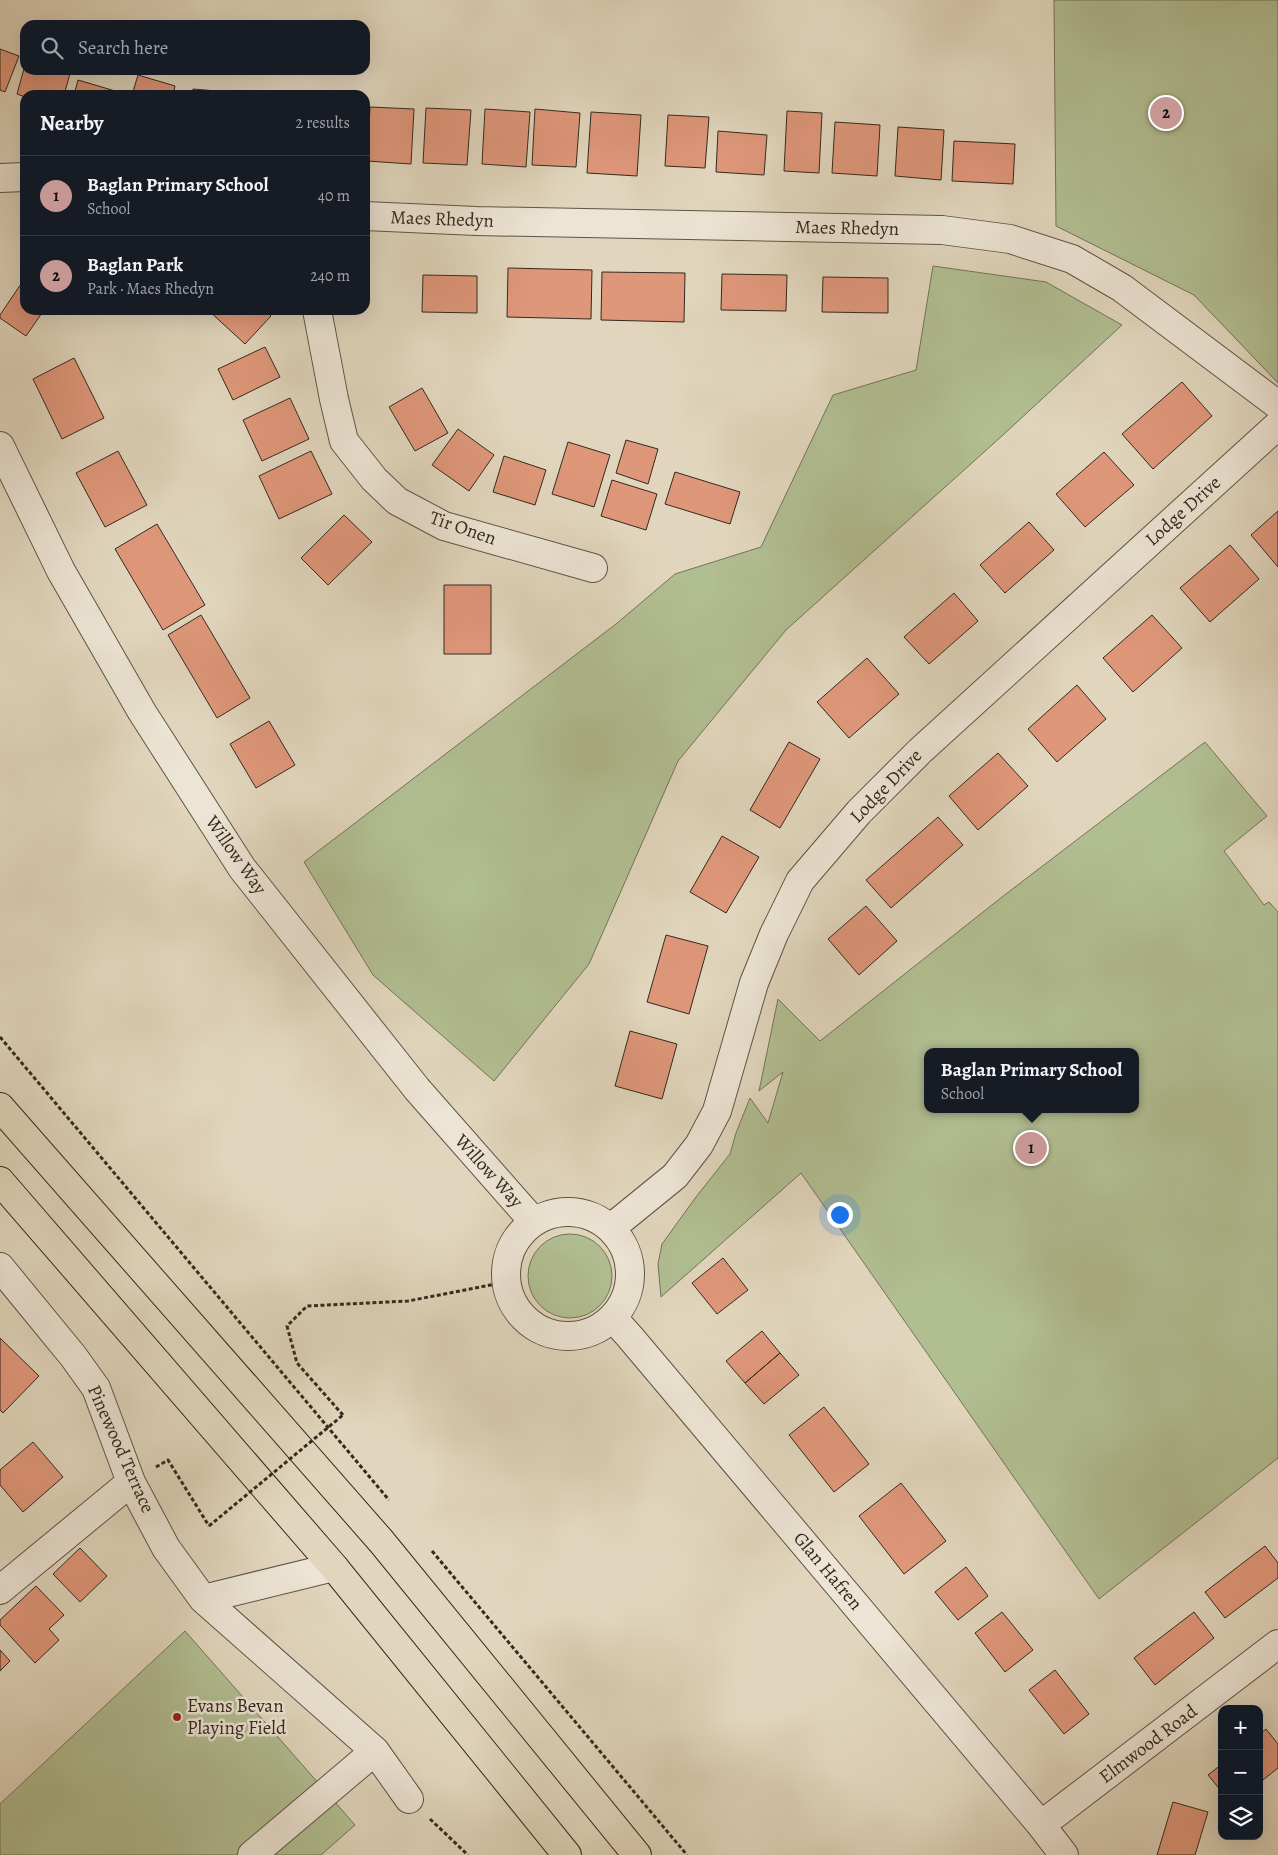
<!DOCTYPE html>
<html lang="en">
<head>
<meta charset="utf-8">
<style>
  body { margin:0; font-family:Alegreya,serif; background:#20242c; color:#f1f3f6 }
  .controls { position:absolute; right:15px; bottom:15px; display:grid; overflow:hidden; border-radius:10px; box-shadow:0 5px 20px #0002 }
  .controls button { width:45px; height:45px; display:grid; place-items:center; padding:0; border:0; border-bottom:1px solid #363941; background:#171b24; color:#f1f3f6; font:25px sans-serif }
  .you { position:absolute; left:839px; top:1214px; width:18px; height:18px; margin:-12px; border:4px solid #fff; border-radius:50%; background:#1a73e8; box-shadow:0 0 0 8px #1a73e833 }
  .badge { display:grid; place-items:center; width:32px; height:32px; border-radius:50%; background:#c59692; color:#111; font-size:16px; font-weight:700 }
  .pin { position:absolute; translate:-50% -50%; border:2px solid #fff; box-shadow:0 1px 5px #0006 }
  .popup { position:absolute; left:924px; top:1048px; width:215px; height:65px; box-sizing:border-box; display:grid; place-content:center; border-radius:10px; background:#171b24; filter:drop-shadow(0 1px 4px #0005); font-size:16px; white-space:nowrap; color:#9ea1a6 }
  .popup b { font-size:19px; color:#f1f3f6 }
  .popup::after { content:''; position:absolute; left:50%; top:100%; margin-left:-10px; border:10px solid transparent; border-top-color:#171b24 }
  .list { margin:0; padding:0; list-style:none }
  h2 { display:flex; justify-content:space-between; align-items:center; height:65px; margin:0; padding:0 20px; font-size:21px }
  h2 small { font-size:16px; font-weight:400; color:#9ea1a6 }
  .list li { display:grid; grid-template-columns:32px 1fr auto; gap:15px; align-items:center; box-sizing:border-box; height:80px; padding:0 20px; border-top:1px solid #363941 }
  .list b { display:block; font-size:19px; white-space:nowrap }
  .list p { margin:0; font-size:16px; white-space:nowrap; color:#9ea1a6 }
  .list em { font-size:16px; font-style:normal; color:#9ea1a6 }
  .icon { flex:none; width:28px; height:28px; fill:none; stroke:currentColor; stroke-width:2; stroke-linecap:round; stroke-linejoin:round }
  .map { position:relative; flex:none; width:1278px; height:1855px; overflow:hidden }
  .search { position:absolute; background:#171b24; box-shadow:0 5px 20px #0002; left:20px; top:20px; width:350px; height:55px; display:flex; align-items:center; gap:12px; box-sizing:border-box; padding:0 18px; border-radius:15px; color:#9ea1a6; font-size:19px }
  .panel { position:absolute; background:#171b24; box-shadow:0 5px 20px #0002; left:20px; top:90px; width:350px; height:225px; border-radius:15px }
  .map>svg:first-child { display:block }
</style>
</head>
<body>
<div class="map">
<svg width="1278" height="1855" viewBox="0 0 1278 1855">
  <rect width="100%" height="100%" fill="#e1d6bd"/>
  <filter id="stains"><feTurbulence type="fractalNoise" baseFrequency=".004" numOctaves="4"/><feColorMatrix values="0 0 0 0 .2 0 0 0 0 .09 0 0 0 0 .02 0 0 0 .5 -.17"/></filter>
  <radialGradient id="worn" r=".72"><stop offset=".6" stop-color="#630" stop-opacity="0"/><stop offset="1" stop-color="#630" stop-opacity=".3"/></radialGradient>
  <path fill="#b1be92" stroke="#727458" fill-rule="evenodd" d="M1054 0H1278V383L1194 295 1056 226Z
    M933 266 1046 282 1122 325 1003 435 786 630 678 761 589 964 494 1081 373 975 304 862 616 624 675 574 761 547 833 395 916 370Z
    M1205 742 1267 816 1224 851 1264 905 1269 902 1278 912V1458L1099 1599 801 1173 661 1297 658 1264 662 1244 696 1197 730 1154 736 1133 750 1098 768 1123 783 1072 759 1091 778 999 820 1041 1002 897ZM927 1052H1135V1109H927Z
    M528 1276a42 42 0 1 1 84 0a42 42 0 1 1-84 0Z
    M185 1631 355 1825 321 1855H0V1804Z"/>
  <path fill="#df977a" stroke="#33291f" d="M0 49 19 56 5 92 0 90Z
    M25 65V70H71L64 95H25V97L17 94Z
    M138 75 175 86 173 95H132Z
    M78 80 122 93V95H74Z
    M193 89 240 93V95H192Z
    M370 107 414 109 411 164 367 161Z
    M426 108 471 110 467 165 423 163Z
    M485 109 530 112 526 167 482 164Z
    M535 109 580 113 576 167 532 165Z
    M787 111 822 113 819 173 784 171Z
    M591 112 641 115 637 176 587 173Z
    M668 115 709 117 705 168 665 166Z
    M835 122 880 125 877 176 832 173Z
    M898 127 944 130 941 180 895 176Z
    M718 131 767 135 764 175 716 172Z
    M954 141 1015 144 1013 184 952 181Z
    M508 268 592 270 591 319 507 317Z
    M602 272 685 273 684 322 601 320Z
    M722 274 787 275 786 311 721 310Z
    M423 275 477 276V313L422 312Z
    M823 277 888 278V313L822 312Z
    M25 278V310H44L26 336 0 318V315Z
    M208 310H265L271 316 245 344Z
    M265 347 280 377 233 400 218 369Z
    M74 358 104 418 62 439 33 379Z
    M1182 382 1212 416 1153 469 1122 434Z
    M422 388 448 433 415 451 389 407Z
    M290 398 309 439 262 461 243 420Z
    M458 429 494 455 469 491 432 465Z
    M626 440 658 449 648 484 616 473Z
    M568 442 610 455 594 507 552 494Z
    M118 451 147 505 105 527 76 473Z
    M311 451 332 494 279 519 259 476Z
    M1104 452 1134 485 1085 527 1056 494Z
    M504 456 546 470 535 505 493 492Z
    M675 472 740 492 730 524 665 504Z
    M612 480 657 494 646 530 601 516Z
    M1278 511V567L1251 535Z
    M344 515 372 542 328 585 301 558Z
    M1029 522 1054 550 1005 593 980 565Z
    M157 524 205 605 163 630 115 549Z
    M1230 545 1259 579 1210 622 1180 588Z
    M444 585H491V654H444Z
    M954 593 978 621 929 664 904 637Z
    M201 615 250 698 217 718 168 635Z
    M1152 615 1182 648 1133 692 1103 658Z
    M867 658 899 694 849 738 817 702Z
    M1077 685 1106 719 1057 762 1028 729Z
    M269 721 295 765 256 788 230 744Z
    M789 742 820 759 780 828 750 810Z
    M998 753 1028 786 978 830 949 796Z
    M938 817 963 845 891 908 866 880Z
    M722 836 759 857 726 913 690 892Z
    M866 906 897 941 859 975 828 939Z
    M666 935 708 946 689 1014 647 1002Z
    M630 1031 677 1044 662 1099 615 1086Z
    M723 1258 748 1290 717 1314 692 1283Z
    M762 1331 780 1353 745 1383 726 1361Z
    M0 1338 39 1376 3 1413 0 1410Z
    M780 1353 799 1375 764 1404 745 1383Z
    M824 1407 869 1464 834 1492 789 1435Z
    M33 1442 63 1477 23 1512 0 1485V1470Z
    M901 1483 946 1541 904 1574 859 1516Z
    M1265 1546 1278 1563V1578L1225 1618 1205 1592Z
    M80 1548 107 1576 80 1602 53 1574Z
    M966 1567 988 1596 958 1620 935 1592Z
    M36 1586 64 1615 49 1629 59 1640 35 1663 0 1625V1620Z
    M1002 1612 1033 1650 1005 1672 975 1633Z
    M1194 1612 1214 1638 1155 1685 1134 1658Z
    M0 1650 10 1661 0 1671Z
    M1055 1670 1089 1714 1064 1734 1029 1690Z
    M1266 1729 1278 1744V1768L1259 1783V1735Z
    M1222 1764V1792L1208 1775Z
    M1173 1802 1208 1812 1195 1855H1157Z"/>
  <g fill="none" stroke-linecap="round" stroke-linejoin="round">
    <g stroke="#5e5446" stroke-width="30">
      <path id="minor" d="M0 178 25 177
        M365 216 476 221 942 230 1010 239 1072 259 1122 288 1278 405
        M317 310 334 399 344 441 374 479 397 501 444 526 593 568
        M0 446 61 571 142 712 242 868 417 1089 534 1222
        M506 1274a62 62 0 1 1 124 0a62 62 0 1 1-124 0Z
        M611 1228 675 1176 699 1145 717 1111 754 983 774 934 800 881 859 812 920 751 1278 425
        M0 1267 73 1356 96 1388 131 1482 166 1548 203 1599 375 1751 409 1799
        M613 1318 630 1337 1041 1825 1064 1855
        M0 1590 131 1482
        M203 1599 334 1567
        M1041 1825 1278 1644
        M252 1855 375 1751"/>
    </g>
    <g stroke="#33291f" stroke-width="30">
      <path id="major" d="M0 1107 381 1541 637 1855
        M0 1181 334 1567 567 1855"/>
    </g>
    <path stroke="#33291f" stroke-width="3" stroke-dasharray="4 2.5" stroke-linecap="butt" d="M0 1037 389 1500
      M343 1415 297 1363 287 1326 307 1306 408 1301 506 1282
      M156 1467 168 1460 209 1526
      M432 1551 687 1855
      M430 1819 468 1855"/>
    <use href="#minor" stroke="#ece4d4" stroke-width="28"/>
    <use href="#major" stroke="#e1d6bd" stroke-width="28"/>
    <path stroke="#33291f" stroke-width="3" stroke-dasharray="4 2.5" stroke-linecap="butt" d="M209 1526 343 1415"/>
  </g>
  <circle fill="#8f2418" stroke="#ece4d4" stroke-width="2" cx="177" cy="1717" r="5"/>
  <g text-anchor="middle" dominant-baseline="central" stroke-width="5" stroke-linejoin="round" paint-order="stroke">
    <g font-size="19" fill="#33291f" stroke="#ece4d4">
      <text transform="translate(442 219) rotate(2)">Maes Rhedyn</text>
      <text transform="translate(847 228) rotate(1)">Maes Rhedyn</text>
      <text transform="translate(1183 511) rotate(-42)">Lodge Drive</text>
      <text transform="translate(463 528) rotate(19)">Tir Onen</text>
      <text transform="translate(886 786) rotate(-46)">Lodge Drive</text>
      <text transform="translate(236 855) rotate(55)">Willow Way</text>
      <text transform="translate(489 1171) rotate(48)">Willow Way</text>
      <text transform="translate(121 1449) rotate(66)">Pinewood Terrace</text>
      <text transform="translate(828 1571) rotate(50)">Glan Hafren</text>
      <text transform="translate(1148 1744) rotate(-37)">Elmwood Road</text>
    </g>
    <g font-size="19" fill="#33291f" stroke="#ece4d4" text-anchor="start">
      <text x="187" y="1706">Evans Bevan<tspan x="187" dy="22">Playing Field</tspan></text>
    </g>
  </g>
  <rect width="100%" height="100%" filter="url(#stains)"/>
  <rect width="100%" height="100%" fill="url(#worn)"/>
</svg>
<div class="controls">
<button>+</button>
<button>−</button>
<button><svg class="icon" aria-label="layers" viewBox="0 0 24 24"><path d="M12 4l9 5-9 5-9-5zM3 14l9 5 9-5"/></svg></button>
</div>
<div class="you"></div>
<div class="pin badge" style="left:1031px;top:1148px">1</div>
<div class="popup"><b>Baglan Primary School</b>School</div>
<div class="pin badge" style="left:1166px;top:113px">2</div>
<div class="search"><svg class="icon" aria-label="search" viewBox="0 0 24 24"><circle cx="10" cy="10" r="6"/><path d="M15 15l6 6"/></svg>Search here</div>
<section class="panel">
<h2>Nearby<small>2 results</small></h2>
<ul class="list">
<li><span class="badge">1</span><div><b>Baglan Primary School</b><p>School</p></div><em>40 m</em></li>
<li><span class="badge">2</span><div><b>Baglan Park</b><p>Park · Maes Rhedyn</p></div><em>240 m</em></li>
</ul>
</section>
</div>
</body>
</html>
